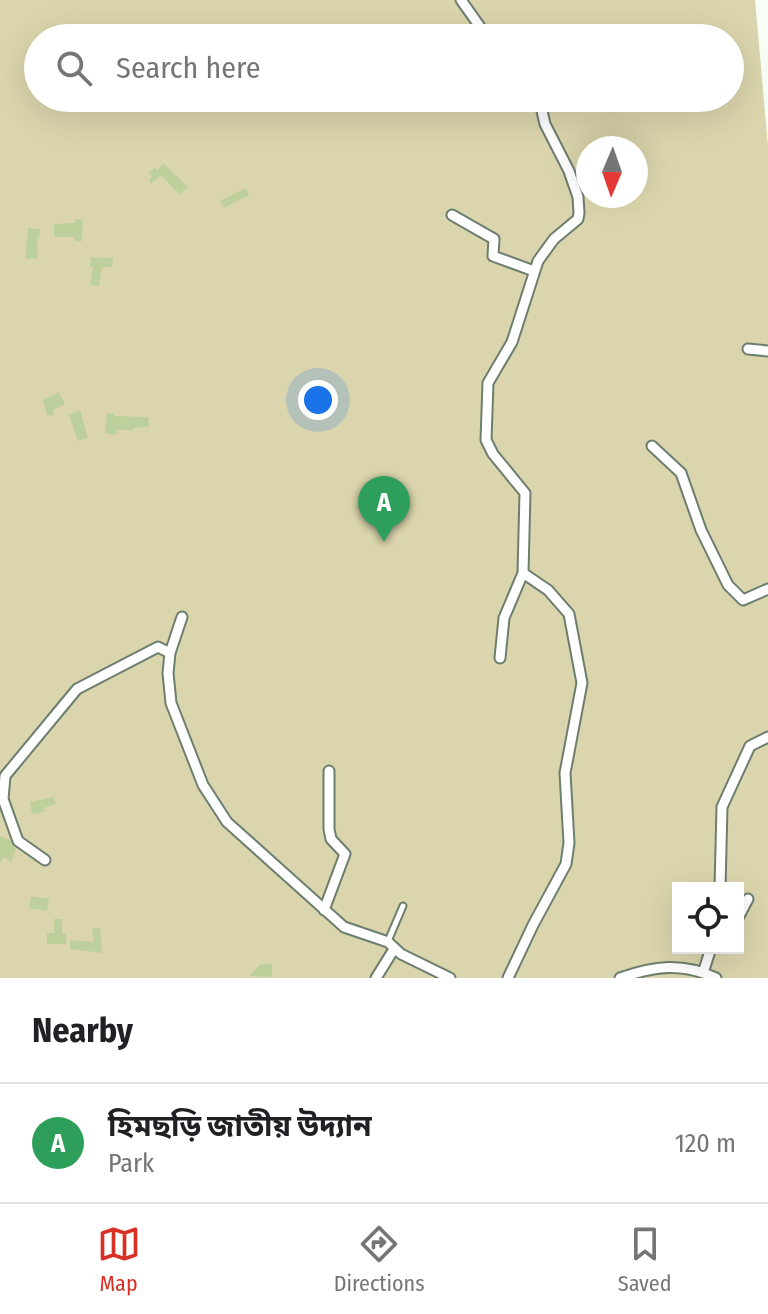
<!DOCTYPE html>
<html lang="en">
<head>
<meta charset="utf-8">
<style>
  body { margin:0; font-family:"Fira Sans Condensed","Noto Sans Bengali",sans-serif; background:#f2f2f2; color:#202124 }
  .controls { position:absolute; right:24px; bottom:24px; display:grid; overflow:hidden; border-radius:0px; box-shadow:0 8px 32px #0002 }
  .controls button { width:72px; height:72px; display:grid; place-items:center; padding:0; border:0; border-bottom:2px solid #e0e0e0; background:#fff; color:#202124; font:40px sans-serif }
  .compass { position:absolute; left:576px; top:136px; width:72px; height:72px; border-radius:50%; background:#fff; box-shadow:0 8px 32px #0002; rotate:182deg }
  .you { position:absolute; left:318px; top:400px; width:28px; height:28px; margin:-20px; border:6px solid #fff; border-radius:50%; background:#1a73e8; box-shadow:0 0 0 12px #1a73e833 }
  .badge { display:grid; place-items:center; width:52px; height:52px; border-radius:50%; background:#d93025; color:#fff; font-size:26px; font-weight:700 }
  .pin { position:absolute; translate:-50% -66px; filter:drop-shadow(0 2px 4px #0008) }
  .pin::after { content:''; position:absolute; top:42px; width:28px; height:24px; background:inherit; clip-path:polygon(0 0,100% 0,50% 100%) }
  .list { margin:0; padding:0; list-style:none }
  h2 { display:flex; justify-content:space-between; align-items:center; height:104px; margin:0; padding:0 32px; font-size:34px }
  h2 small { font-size:26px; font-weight:400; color:#757577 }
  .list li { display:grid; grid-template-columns:52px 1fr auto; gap:24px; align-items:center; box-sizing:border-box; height:120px; padding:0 32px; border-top:2px solid #e0e0e0 }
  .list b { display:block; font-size:30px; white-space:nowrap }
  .list p { margin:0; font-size:26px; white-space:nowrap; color:#757577 }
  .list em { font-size:26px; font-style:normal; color:#757577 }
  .icon { flex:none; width:44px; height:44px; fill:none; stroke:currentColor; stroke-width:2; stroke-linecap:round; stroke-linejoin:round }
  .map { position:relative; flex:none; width:768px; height:978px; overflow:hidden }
  .search { position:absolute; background:#fff; box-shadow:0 8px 32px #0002; left:24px; right:24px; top:24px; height:88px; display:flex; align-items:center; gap:20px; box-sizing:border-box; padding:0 28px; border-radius:44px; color:#757577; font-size:30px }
  .sheet { height:224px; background:#fff }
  nav { display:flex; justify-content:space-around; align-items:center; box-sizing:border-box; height:112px; border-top:2px solid #e0e0e0; background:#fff; font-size:22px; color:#757577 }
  nav a { display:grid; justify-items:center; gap:4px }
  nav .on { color:#d93025 }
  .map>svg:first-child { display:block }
</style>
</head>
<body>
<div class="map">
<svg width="768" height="978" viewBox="0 0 768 978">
  <rect width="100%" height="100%" fill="#f6fef6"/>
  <path fill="#dbd5ad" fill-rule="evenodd" d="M0 0H755L768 146V978H0ZM38 38H730V98H38ZM588 148H636V196H588ZM678 888H738V948H678Z"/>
  <path fill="#bdd09b" d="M163 163 188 187 179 194 161 175 151 184 149 181 152 176 149 173 155 167 158 170Z
    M246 188 249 195 224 208 220 201Z
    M75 219 83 220 82 241H75V237H54V224L74 223Z
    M28 228 40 229 39 238H37L38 258 25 259Z
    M91 257 113 258 112 267H102L99 286 90 285 93 267H90Z
    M59 392 65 404 53 410 54 415 47 416 43 400Z
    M80 410 88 438 78 441 69 415Z
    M107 413H115V416L148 417 149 427 133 428V431L117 429 116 435 105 433Z
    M54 797 56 804 44 808 45 812 32 814 30 802Z
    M0 836 10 840 16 849 11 862 3 857 0 864Z
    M31 896 49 899 47 911 29 908Z
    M54 919H62V934H66V944H47V933H54Z
    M100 928 102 953 70 949V940L94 942 92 929Z
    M261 964H272V977L249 976Z"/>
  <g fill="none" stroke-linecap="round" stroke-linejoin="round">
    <g stroke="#6c7f6e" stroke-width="9">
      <path id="service" d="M388 941 403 906"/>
    </g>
    <g stroke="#6c7f6e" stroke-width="13">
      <path id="minor" d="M461 0 488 38
        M452 215 494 239 493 256 534 271
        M748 349 768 351
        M652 446 681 473 701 530 728 585 743 600 768 589
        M182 617 170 653 168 673 171 703 203 785 227 822 344 927 388 942 401 954 450 978
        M500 658 504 618 523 573
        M45 860 18 841 3 799 5 776 77 689 158 647 170 653
        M720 888 722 807 750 746 768 737
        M324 910 345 854 331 839 329 829V771
        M738 918 748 899
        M703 973 711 948
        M376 978 394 949
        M508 978 533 925 566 864 569 843 565 773 582 683 569 614 548 590 523 573 525 493 493 454 486 440 488 383 512 342 538 261 554 239 578 219 579 213 578 197 569 171 545 124 539 98
        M620 978C654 966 682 962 716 978"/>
    </g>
    <use href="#service" stroke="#fff" stroke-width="5"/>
    <use href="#minor" stroke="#fff" stroke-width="9"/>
  </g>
</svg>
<div class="controls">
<button><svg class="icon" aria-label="locate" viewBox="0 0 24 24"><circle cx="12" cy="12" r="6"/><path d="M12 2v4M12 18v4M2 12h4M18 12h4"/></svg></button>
</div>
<svg class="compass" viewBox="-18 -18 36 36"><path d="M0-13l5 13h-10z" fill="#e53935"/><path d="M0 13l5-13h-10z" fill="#757577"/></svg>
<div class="you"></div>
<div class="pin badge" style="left:384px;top:542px;background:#2e9e5b">A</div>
<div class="search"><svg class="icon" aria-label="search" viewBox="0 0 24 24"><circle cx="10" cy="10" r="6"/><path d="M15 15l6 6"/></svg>Search here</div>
</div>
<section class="sheet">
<h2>Nearby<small></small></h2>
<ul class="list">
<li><span class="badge" style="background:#2e9e5b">A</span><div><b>হিমছড়ি জাতীয় উদ্যান</b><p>Park</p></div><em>120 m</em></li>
</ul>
</section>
<nav>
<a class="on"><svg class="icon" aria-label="map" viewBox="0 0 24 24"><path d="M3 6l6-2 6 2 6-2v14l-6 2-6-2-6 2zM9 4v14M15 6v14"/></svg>Map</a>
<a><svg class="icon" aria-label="directions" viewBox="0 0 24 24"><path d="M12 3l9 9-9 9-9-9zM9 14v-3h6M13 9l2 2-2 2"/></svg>Directions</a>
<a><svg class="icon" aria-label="saved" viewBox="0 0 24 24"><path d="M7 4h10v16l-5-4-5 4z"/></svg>Saved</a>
</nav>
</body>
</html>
